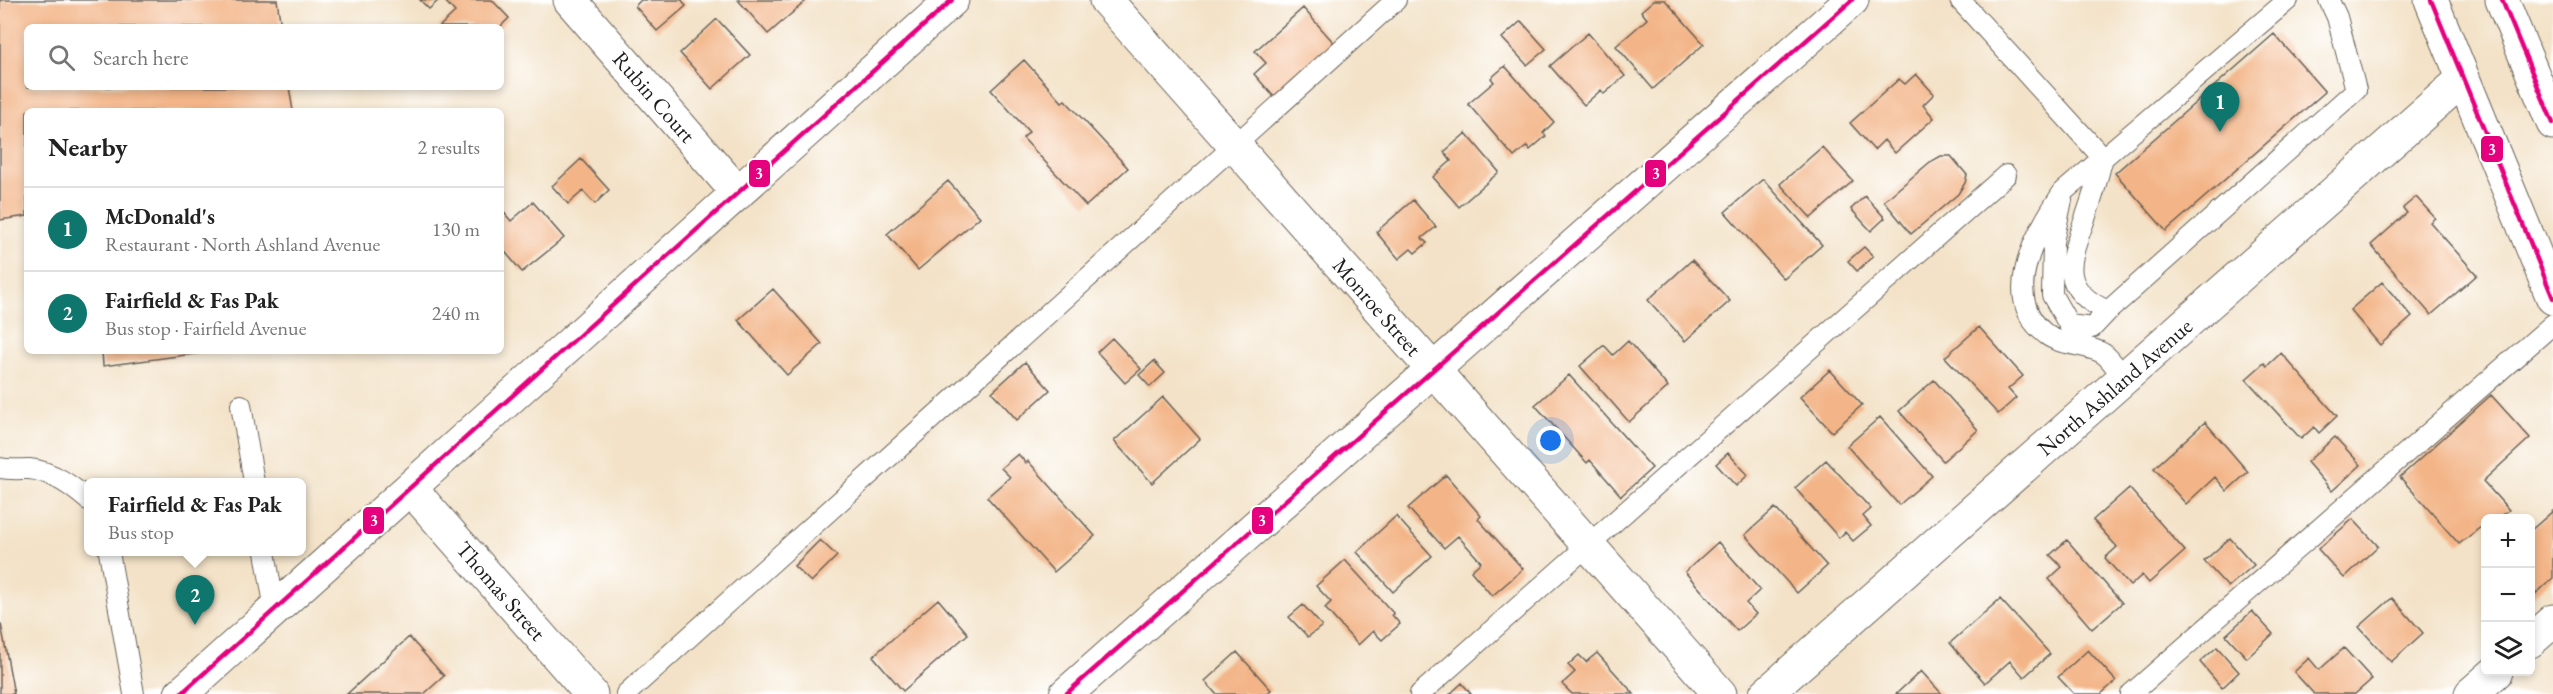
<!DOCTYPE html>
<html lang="en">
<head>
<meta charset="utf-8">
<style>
  body { margin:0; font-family:"EB Garamond",serif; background:#f2f2f2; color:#222 }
  .controls { position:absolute; right:18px; bottom:18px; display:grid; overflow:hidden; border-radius:9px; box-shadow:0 3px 9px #0003 }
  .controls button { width:54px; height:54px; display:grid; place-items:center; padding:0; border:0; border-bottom:2px solid #e0e0e0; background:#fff; color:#222; font:30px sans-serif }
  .you { position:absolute; left:1551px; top:441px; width:21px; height:21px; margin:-15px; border:4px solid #fff; border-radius:50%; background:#1a73e8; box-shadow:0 0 0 9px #1a73e833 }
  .badge { display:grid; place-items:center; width:39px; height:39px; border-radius:50%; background:#0f766e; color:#fff; font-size:20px; font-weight:700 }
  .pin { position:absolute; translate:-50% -50px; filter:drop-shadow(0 2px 3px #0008) }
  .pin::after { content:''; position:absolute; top:32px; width:21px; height:18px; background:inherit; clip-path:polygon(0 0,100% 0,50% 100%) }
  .popup { position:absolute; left:84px; top:478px; width:222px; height:78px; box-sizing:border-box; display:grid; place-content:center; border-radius:9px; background:#fff; filter:drop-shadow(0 2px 4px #0005); font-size:20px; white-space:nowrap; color:#767676 }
  .popup b { font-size:22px; color:#222 }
  .popup::after { content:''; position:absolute; left:50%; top:100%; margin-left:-12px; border:12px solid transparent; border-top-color:#fff }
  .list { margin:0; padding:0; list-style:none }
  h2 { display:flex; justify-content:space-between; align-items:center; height:78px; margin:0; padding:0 24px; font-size:26px }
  h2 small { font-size:20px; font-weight:400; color:#767676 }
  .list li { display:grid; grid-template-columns:39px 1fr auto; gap:18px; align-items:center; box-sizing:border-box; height:84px; padding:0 24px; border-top:2px solid #e0e0e0 }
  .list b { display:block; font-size:22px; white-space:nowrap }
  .list p { margin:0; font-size:20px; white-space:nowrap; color:#767676 }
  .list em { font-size:20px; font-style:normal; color:#767676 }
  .icon { flex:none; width:33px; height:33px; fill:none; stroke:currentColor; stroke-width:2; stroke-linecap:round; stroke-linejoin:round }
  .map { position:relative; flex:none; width:2553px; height:694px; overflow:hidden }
  .search { position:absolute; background:#fff; box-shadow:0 3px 9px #0003; left:24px; top:24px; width:480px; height:66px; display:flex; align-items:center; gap:15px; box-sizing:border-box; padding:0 21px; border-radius:9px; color:#767676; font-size:22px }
  .panel { position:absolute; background:#fff; box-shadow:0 3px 9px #0003; left:24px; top:108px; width:480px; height:246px; border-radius:9px }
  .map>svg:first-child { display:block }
</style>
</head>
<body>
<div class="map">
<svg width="2553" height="694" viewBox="0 0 2553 694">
  <rect width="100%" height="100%" fill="#fff"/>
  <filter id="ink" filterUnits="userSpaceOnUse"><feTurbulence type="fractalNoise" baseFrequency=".0167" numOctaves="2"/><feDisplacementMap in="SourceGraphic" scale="12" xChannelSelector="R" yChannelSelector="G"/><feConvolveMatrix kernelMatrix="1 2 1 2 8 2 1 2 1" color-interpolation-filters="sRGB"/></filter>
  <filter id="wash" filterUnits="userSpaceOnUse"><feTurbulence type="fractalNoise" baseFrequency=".008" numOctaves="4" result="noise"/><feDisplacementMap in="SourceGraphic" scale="24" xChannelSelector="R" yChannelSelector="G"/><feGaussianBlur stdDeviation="1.35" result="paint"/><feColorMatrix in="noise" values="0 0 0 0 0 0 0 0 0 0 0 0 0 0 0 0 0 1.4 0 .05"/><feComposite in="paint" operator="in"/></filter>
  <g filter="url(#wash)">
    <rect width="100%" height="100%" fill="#f3e2c7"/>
    <g id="blocks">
      <path fill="#f3b588" d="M0 0H277L281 27H27V87H289L293 111H27V216L0 220Z
        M420 0H439L429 9Z
        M444 0H492L509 18 500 27H439L455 12Z
        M641 0H682L686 6 657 31 635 6Z
        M738 0H807L768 34Z
        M1654 0H1665L1704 44 1653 89 1616 46 1647 19 1641 11Z
        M1303 8 1334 43 1274 97 1254 74 1266 63 1255 51Z
        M717 19 750 55 712 89 680 53Z
        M1521 21 1546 49 1527 65 1502 38Z
        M1588 33 1625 76 1604 94 1601 90 1584 105 1550 66Z
        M2274 34 2325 92 2166 231 2115 173Z
        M1024 60 1062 102 1065 100 1128 168 1086 206 1023 138 1029 132 991 90Z
        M1505 66 1554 122 1543 133 1546 136 1530 150 1527 146 1514 157 1468 104 1494 82 1491 78Z
        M1916 74 1934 94 1923 105 1934 118 1895 153 1884 140 1874 150 1850 123 1899 79 1905 84Z
        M1466 133 1499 172 1459 207 1433 177 1451 161 1444 152Z
        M1822 147 1853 181 1811 218 1780 184Z
        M1941 156H1951L1967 175 1965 183 1958 194 1911 234 1884 201 1930 162Z
        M581 159 609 190 595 204 583 191 568 204 552 186Z
        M1763 179 1822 245 1784 279 1725 212Z
        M948 181 980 217 918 270 887 234Z
        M1865 196 1885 218 1871 231 1851 209Z
        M2416 197 2435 218 2430 222 2477 275 2431 315 2371 245 2407 213 2403 208Z
        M1413 200 1436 227 1422 238 1427 243 1415 253 1411 249 1399 259 1376 232Z
        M533 202 564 238 522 272 501 247V209L511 221Z
        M1864 247 1873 256 1857 271 1848 261Z
        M1692 260 1730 301 1685 341 1648 300Z
        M2382 282 2412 317 2380 345 2350 310Z
        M773 289 822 344 787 375 738 320Z
        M1979 327 2023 376 2008 389 2016 398 1998 414 1945 357Z
        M1112 338 1141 369 1125 383 1097 352Z
        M1628 341 1668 387 1629 422 1580 366 1604 345 1613 355Z
        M102 351H208V352L103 366Z
        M2281 353 2337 416 2319 433 2314 427 2301 439 2246 379 2264 363 2267 366Z
        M1154 361 1165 373 1150 387 1139 375Z
        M1025 362 1050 390 1017 420 992 392Z
        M1830 370 1862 405 1832 432 1800 397Z
        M1569 375 1652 468 1621 496 1590 460 1587 463 1535 405Z
        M1934 380 1978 430 1943 461 1899 411Z
        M2491 395 2530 438 2483 481 2509 510 2499 518H2486V523L2459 544 2400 477Z
        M1163 397 1200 439 1152 483 1114 441Z
        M1880 417 1932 476 1899 505 1847 446Z
        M2205 422 2248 472 2227 491 2215 477 2186 504 2154 468Z
        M2335 437 2361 465 2332 491 2307 462Z
        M1728 453 1748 475 1736 486 1716 464Z
        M1018 454 1026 463 1028 461 1095 536 1054 572 987 497 1010 477 1001 468Z
        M1826 460 1871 509 1863 516 1871 526 1853 541 1845 532 1839 538 1795 488Z
        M1446 475 1481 516 1478 519 1523 569 1492 596 1471 571 1481 562 1458 536 1444 548 1408 508Z
        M2129 488 2185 551 2149 583 2142 575 2130 586 2105 558 2117 547 2093 520Z
        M1775 508 1827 566 1797 593 1745 535Z
        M2553 511V578L2530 599V531Z
        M1396 516 1432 556 1393 592 1357 552Z
        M2353 519 2378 546 2344 578 2318 549Z
        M2230 538 2254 565 2228 587 2204 561Z
        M820 540 837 556 811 582 794 566Z
        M2067 540 2122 603 2092 629 2049 579 2062 567 2050 555Z
        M1718 542 1760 590 1746 603 1756 614 1737 631 1685 572Z
        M1345 560 1394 614 1392 615 1400 624 1382 640 1373 631 1358 645 1325 608 1331 602 1316 586Z
        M2392 598 2423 633 2391 662 2359 627Z
        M938 599 968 634 903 691 873 656Z
        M2000 599 2050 654 2024 677 2010 661 1985 683 1950 643Z
        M1303 605 1322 626 1308 637 1289 617Z
        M2252 611 2273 634 2247 658 2226 635Z
        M0 624H1L14 694H0Z
        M409 637 444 676 424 694H347Z
        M2217 647 2239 672 2222 688 2200 662Z
        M2344 648 2372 679 2355 694H2314L2294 672 2309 658 2319 670Z
        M2088 650 2116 681 2101 694H2074L2058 677Z
        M1237 652 1271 690 1266 694H1216L1205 681Z
        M1597 653 1634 694H1572L1562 684 1575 672 1568 665 1579 655 1586 662Z
        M1921 671 1942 694H1896Z
        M1462 683 1471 694H1450Z"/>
    </g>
  </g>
  <g filter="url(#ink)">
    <use href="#blocks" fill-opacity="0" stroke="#676158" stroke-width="1.5"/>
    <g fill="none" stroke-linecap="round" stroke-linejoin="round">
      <g stroke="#676158" stroke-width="22">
        <path id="lane" d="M1960 0 2103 158C2098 174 2095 191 2089 207 2075 251 2050 286 2108 311L2356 90 2337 17 2329 0
          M2062 200 2053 242 2052 295 2069 325 2092 328 2108 311
          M2124 378C2118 371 2111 359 2104 354 2089 344 2061 346 2047 335 1997 298 2037 230 2063 192L2288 0
          M241 405 254 482
          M0 468C10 470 19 469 29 469 52 471 72 486 88 500
          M109 552 134 694
          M265 552 275 610
          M626 694 1396 0
          M1420 694 2006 175
          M2131 694 2553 324"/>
      </g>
      <g stroke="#676158" stroke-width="35">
        <path id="street" d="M570 0 738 193
          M1106 0 1720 694
          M411 489 591 694
          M2530 641 2553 621
          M181 694 952 0
          M1766 694 2463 79
          M2471 694 2496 672"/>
      </g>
      <g stroke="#676158" stroke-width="35">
        <path id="secondary" d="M1066 694 1852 0"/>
      </g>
      <g stroke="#676158" stroke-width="35">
        <path id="primary" d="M2431 0 2553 298
          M2502 0 2553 123"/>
      </g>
      <use href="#lane" stroke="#fff" stroke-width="20"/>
      <use href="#street" stroke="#fff" stroke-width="33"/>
      <use href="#secondary" stroke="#fff" stroke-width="33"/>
      <use href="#primary" stroke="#fff" stroke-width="33"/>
      <g stroke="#fff" stroke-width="9">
        <path id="bus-1" d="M2431 0 2553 298
          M2502 0 2553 123
          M181 694 952 0
          M1066 694 1852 0"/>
      </g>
      <use href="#bus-1" stroke="#e5007d" stroke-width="4.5"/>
    </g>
  </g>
  <g text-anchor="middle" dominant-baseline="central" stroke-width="4.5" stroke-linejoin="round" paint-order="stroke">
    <g font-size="22" fill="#1c1c1c" stroke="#fff">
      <text transform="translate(654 97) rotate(49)">Rubin Court</text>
      <text transform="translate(1377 307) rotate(49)">Monroe Street</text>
      <text transform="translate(2115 387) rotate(-41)">North Ashland Avenue</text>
      <text transform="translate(501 591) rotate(49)">Thomas Street</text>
    </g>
  </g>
  <g stroke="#fff" stroke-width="2">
    <rect x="2480" y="135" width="24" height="28" rx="6" fill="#e5007d"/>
    <rect x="1644" y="159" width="23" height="29" rx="6" fill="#e5007d"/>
    <rect x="748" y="159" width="23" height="29" rx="6" fill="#e5007d"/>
    <rect x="362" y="506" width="23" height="29" rx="6" fill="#e5007d"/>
    <rect x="1251" y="506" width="23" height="29" rx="6" fill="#e5007d"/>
  </g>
  <g font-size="16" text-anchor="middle" font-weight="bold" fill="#fff">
    <text x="2492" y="155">3</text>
    <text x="1656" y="179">3</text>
    <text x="759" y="179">3</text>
    <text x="374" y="526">3</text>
    <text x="1262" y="526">3</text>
  </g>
</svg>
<div class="controls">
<button>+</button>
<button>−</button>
<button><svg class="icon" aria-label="layers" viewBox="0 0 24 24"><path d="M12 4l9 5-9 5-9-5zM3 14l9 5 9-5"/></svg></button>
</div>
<div class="you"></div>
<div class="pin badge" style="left:2220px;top:132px">1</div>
<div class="pin badge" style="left:195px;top:625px">2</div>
<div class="popup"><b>Fairfield &amp; Fas Pak</b>Bus stop</div>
<div class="search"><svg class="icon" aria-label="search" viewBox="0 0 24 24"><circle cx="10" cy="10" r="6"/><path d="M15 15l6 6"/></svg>Search here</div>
<section class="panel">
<h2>Nearby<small>2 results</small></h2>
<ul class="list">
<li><span class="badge">1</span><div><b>McDonald's</b><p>Restaurant · North Ashland Avenue</p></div><em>130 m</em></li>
<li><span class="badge">2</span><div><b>Fairfield &amp; Fas Pak</b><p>Bus stop · Fairfield Avenue</p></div><em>240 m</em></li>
</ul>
</section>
</div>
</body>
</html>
